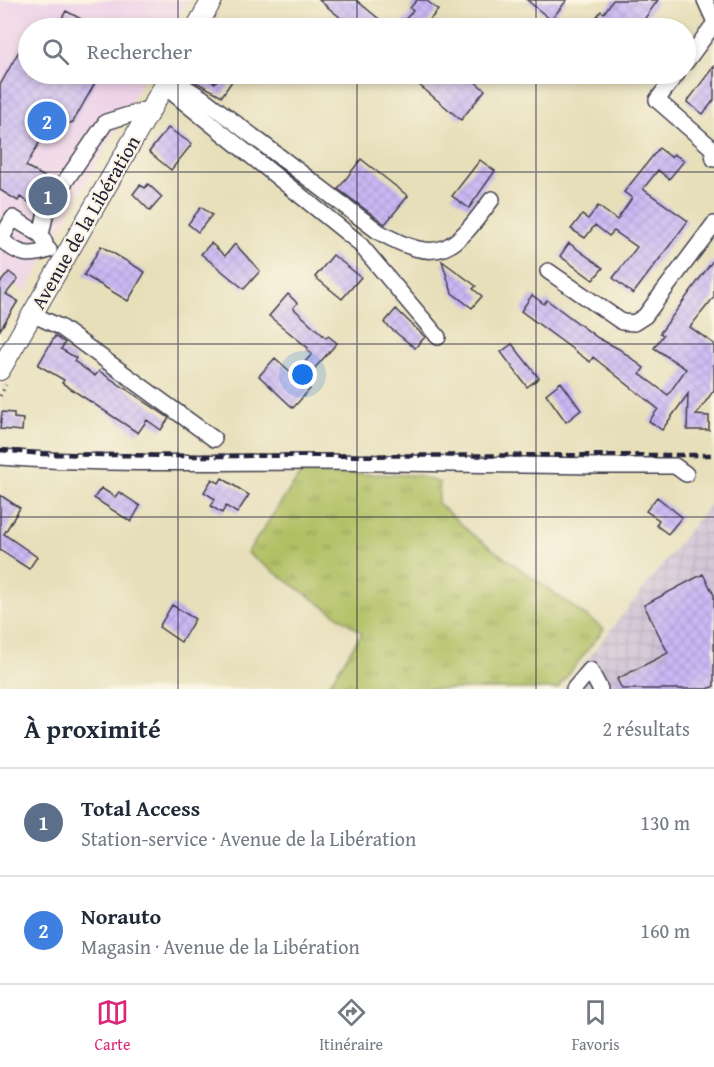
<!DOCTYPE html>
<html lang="fr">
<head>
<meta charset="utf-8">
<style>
  body { margin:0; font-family:"Gentium Book Plus",serif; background:#f6f6f7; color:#1f2937 }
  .you { position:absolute; left:303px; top:375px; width:21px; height:21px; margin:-15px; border:4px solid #fff; border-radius:50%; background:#1a73e8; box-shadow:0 0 0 9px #1a73e833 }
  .badge { display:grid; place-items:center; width:39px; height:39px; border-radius:50%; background:#db2777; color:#fff; font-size:20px; font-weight:700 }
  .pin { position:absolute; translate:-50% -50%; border:3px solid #fff; box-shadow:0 2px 6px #0006 }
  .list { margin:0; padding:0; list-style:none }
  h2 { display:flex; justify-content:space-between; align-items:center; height:78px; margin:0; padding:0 24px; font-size:26px }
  h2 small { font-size:20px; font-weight:400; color:#747a83 }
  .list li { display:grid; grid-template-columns:39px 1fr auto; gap:18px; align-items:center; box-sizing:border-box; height:108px; padding:0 24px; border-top:2px solid #e0e1e3 }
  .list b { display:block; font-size:22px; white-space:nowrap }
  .list p { margin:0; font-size:20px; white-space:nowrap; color:#747a83 }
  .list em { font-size:20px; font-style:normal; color:#747a83 }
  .icon { flex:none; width:33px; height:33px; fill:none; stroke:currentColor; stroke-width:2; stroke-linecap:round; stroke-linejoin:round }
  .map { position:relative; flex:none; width:714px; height:689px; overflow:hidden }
  .search { position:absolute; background:#fff; box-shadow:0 3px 9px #0003; left:18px; right:18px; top:18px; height:66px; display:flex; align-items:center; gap:15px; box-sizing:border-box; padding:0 21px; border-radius:33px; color:#747a83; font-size:22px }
  .sheet { height:294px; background:#fff }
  nav { display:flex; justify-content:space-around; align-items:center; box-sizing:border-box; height:84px; border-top:2px solid #e0e1e3; background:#fff; font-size:16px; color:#747a83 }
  nav a { display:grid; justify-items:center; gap:3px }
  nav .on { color:#db2777 }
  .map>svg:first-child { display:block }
</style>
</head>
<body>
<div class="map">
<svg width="714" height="689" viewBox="0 0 714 689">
  <defs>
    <pattern id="industrial-grid" width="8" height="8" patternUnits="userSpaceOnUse" patternTransform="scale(1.5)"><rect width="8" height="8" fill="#ccbed4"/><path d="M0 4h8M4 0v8" fill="none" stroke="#afa3b7"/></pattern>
    <pattern id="grass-tufts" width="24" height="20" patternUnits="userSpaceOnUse" patternTransform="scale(1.5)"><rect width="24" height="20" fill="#b1c063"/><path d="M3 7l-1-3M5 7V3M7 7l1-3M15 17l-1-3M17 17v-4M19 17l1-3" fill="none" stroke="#909c53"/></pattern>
    <pattern id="building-cross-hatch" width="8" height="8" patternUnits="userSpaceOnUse" patternTransform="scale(1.5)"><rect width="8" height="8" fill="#cab8f4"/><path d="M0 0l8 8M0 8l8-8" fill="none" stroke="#ad9ed2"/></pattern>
  </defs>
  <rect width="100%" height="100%" fill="#fcf5e5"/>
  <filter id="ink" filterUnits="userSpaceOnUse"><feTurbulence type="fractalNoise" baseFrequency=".0167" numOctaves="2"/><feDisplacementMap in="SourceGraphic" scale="12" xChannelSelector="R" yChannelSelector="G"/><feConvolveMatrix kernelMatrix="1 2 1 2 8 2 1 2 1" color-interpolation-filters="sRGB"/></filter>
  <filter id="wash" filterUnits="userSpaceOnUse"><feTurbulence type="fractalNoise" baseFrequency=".008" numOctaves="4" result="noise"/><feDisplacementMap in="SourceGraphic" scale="24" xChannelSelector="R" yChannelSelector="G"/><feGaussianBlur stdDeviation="1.35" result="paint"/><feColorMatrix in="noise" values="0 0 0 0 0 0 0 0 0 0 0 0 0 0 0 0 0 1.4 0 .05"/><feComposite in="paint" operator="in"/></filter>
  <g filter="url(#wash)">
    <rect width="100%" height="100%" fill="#e7dfba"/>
    <path fill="#edd0e8" d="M0 0H187L171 28H28V74H146L26 292 0 274Z"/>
    <path fill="url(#industrial-grid)" d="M714 499V689H564Z"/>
    <path fill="url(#grass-tufts)" stroke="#6a714f" stroke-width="1.5" d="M301 473 417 475 440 483 438 503 473 535 604 629 557 689H326L362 633 247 553Z"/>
    <g id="blocks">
      <path fill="url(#building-cross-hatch)" d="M319 0H356L390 28H353Z
        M417 0H426L438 10 423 28H397L413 11 410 8Z
        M527 0H567L551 20Z
        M613 0H658L638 28H588L601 11 604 13Z
        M66 11 98 28H56Z
        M28 35V74H100L73 122 63 125 55 136 46 131 26 166 53 182V190L57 194H67L56 214 55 208 49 203H42L38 207 20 197 18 201 0 190V85Z
        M714 66V100L703 114 687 102Z
        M198 74 215 83 221 74 232 81 222 96 194 81Z
        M406 74H465L485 90 461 120Z
        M168 128 192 144 171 170 149 152Z
        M659 148 671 157 674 154 684 161 669 179 658 170 643 189 688 221 633 294 613 278 637 247 614 231 609 236 595 225 585 238 571 229 582 215 588 219 598 206 617 220 632 198 624 192Z
        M361 159 408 196 385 224 338 189Z
        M480 160 495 171 469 208 452 196Z
        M148 184 162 197 150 211 133 194 140 185 145 188Z
        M201 207 212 215 198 232 188 224Z
        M211 243 225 256 235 244 260 271 244 289 201 254Z
        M569 243 603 268 593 280 560 256Z
        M101 246 145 272 128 301 84 275Z
        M333 255 361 277 342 299 315 277Z
        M714 259V297L690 327 714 344V390L696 415 709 416V430H687L688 394 662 430 649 421 658 409 593 357 590 362 521 311 532 295 544 304 547 300 598 338 619 349 644 368 640 374 668 395 686 369 654 348 663 335 660 333Z
        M442 261 476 286 473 289 482 296 472 308 452 293Z
        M9 272 18 279 6 294 18 301 0 330V283Z
        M288 294 297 303 293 308 326 338 328 336 337 343 314 369 305 362 312 354 307 350 308 348 269 316Z
        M396 309 425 337 415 348 384 323Z
        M55 336 65 343 61 349 76 358 74 361 95 376 99 371 169 418 161 430 147 420 138 433 62 383 64 380 38 365Z
        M512 344 539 378 527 387 501 352Z
        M275 358 310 389 293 408 259 376Z
        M561 382 581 410 566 422 546 394Z
        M2 412 14 413V418L23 419 22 431 0 429Z
        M222 478 249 495 237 513 226 506 222 513 211 506 215 499 204 492 212 479 219 483Z
        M101 488 115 497 119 492 140 506 131 522 94 498Z
        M0 495 20 508 4 534 37 557 29 569 0 550Z
        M657 497 682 517 668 534 656 525 659 520 646 511Z
        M703 574 714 595V686L708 689H622L617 679 668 653 644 605Z
        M172 605 195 619 181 642 159 627Z"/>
    </g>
  </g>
  <g filter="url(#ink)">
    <use href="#blocks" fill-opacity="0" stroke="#403e4e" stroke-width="1.5"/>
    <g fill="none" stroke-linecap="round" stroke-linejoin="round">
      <path stroke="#c0b9a1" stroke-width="15" stroke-dasharray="15 8" stroke-linecap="butt" d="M46 212 62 186"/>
      <g stroke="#403e4e" stroke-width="18">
        <path id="minor" d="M705 0 714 20
          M686 62 714 24
          M677 74 657 100 712 148 714 159
          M169 77 201 97 379 232C441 267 454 250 492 199
          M164 86 358 242 438 337
          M62 186 106 122 151 108
          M41 235 13 218 4 234 3 241C19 255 29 257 49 250
          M45 243 41 235 46 212
          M548 271 622 322 634 323 645 316 714 224
          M32 314 60 327 214 439
          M0 457C106 465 213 462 319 462 438 463 556 467 675 466L686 474
          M574 689 590 670 600 689"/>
      </g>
      <g stroke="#403e4e" stroke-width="22">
        <path id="major" d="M196 28 212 0
          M0 370 171 74"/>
      </g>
      <path stroke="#403e4e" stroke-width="3" stroke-dasharray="1.5 4.5" stroke-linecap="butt" d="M0 396 6 385"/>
      <use href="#minor" stroke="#fff" stroke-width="15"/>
      <use href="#major" stroke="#fff" stroke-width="20"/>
      <path stroke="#22223b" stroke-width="4.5" stroke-dasharray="9 4.5" stroke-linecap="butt" d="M0 450 43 454 179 456 714 455"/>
    </g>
  </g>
  <path fill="none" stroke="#22223b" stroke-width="1.5" stroke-opacity="0.55" d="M178 0V28M357 0V28M536 0V28M178 74V689M357 74V689M536 74V689M0 172H714M0 344H714M0 517H714"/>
  <g text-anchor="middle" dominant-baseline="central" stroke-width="4.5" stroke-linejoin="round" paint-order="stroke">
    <g font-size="20" fill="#22223b" stroke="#fcf5e5">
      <text transform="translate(85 222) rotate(-60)">Avenue de la Libération</text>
    </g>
  </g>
</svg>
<div class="you"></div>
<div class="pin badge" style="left:48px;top:196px;background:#5c6f8a">1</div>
<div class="pin badge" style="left:47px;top:121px;background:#3f7fe0">2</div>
<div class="search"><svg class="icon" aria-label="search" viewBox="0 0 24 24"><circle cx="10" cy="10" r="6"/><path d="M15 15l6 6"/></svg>Rechercher</div>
</div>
<section class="sheet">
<h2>À proximité<small>2 résultats</small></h2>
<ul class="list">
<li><span class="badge" style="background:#5c6f8a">1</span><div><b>Total Access</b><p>Station-service · Avenue de la Libération</p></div><em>130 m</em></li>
<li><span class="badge" style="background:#3f7fe0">2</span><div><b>Norauto</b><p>Magasin · Avenue de la Libération</p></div><em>160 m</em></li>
</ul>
</section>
<nav>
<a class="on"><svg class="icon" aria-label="map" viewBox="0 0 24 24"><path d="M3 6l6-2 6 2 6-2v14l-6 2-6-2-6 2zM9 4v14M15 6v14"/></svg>Carte</a>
<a><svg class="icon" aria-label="directions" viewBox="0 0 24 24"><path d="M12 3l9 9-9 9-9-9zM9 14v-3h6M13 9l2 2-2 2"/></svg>Itinéraire</a>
<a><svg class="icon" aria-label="saved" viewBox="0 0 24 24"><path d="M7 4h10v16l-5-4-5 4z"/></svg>Favoris</a>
</nav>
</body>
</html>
